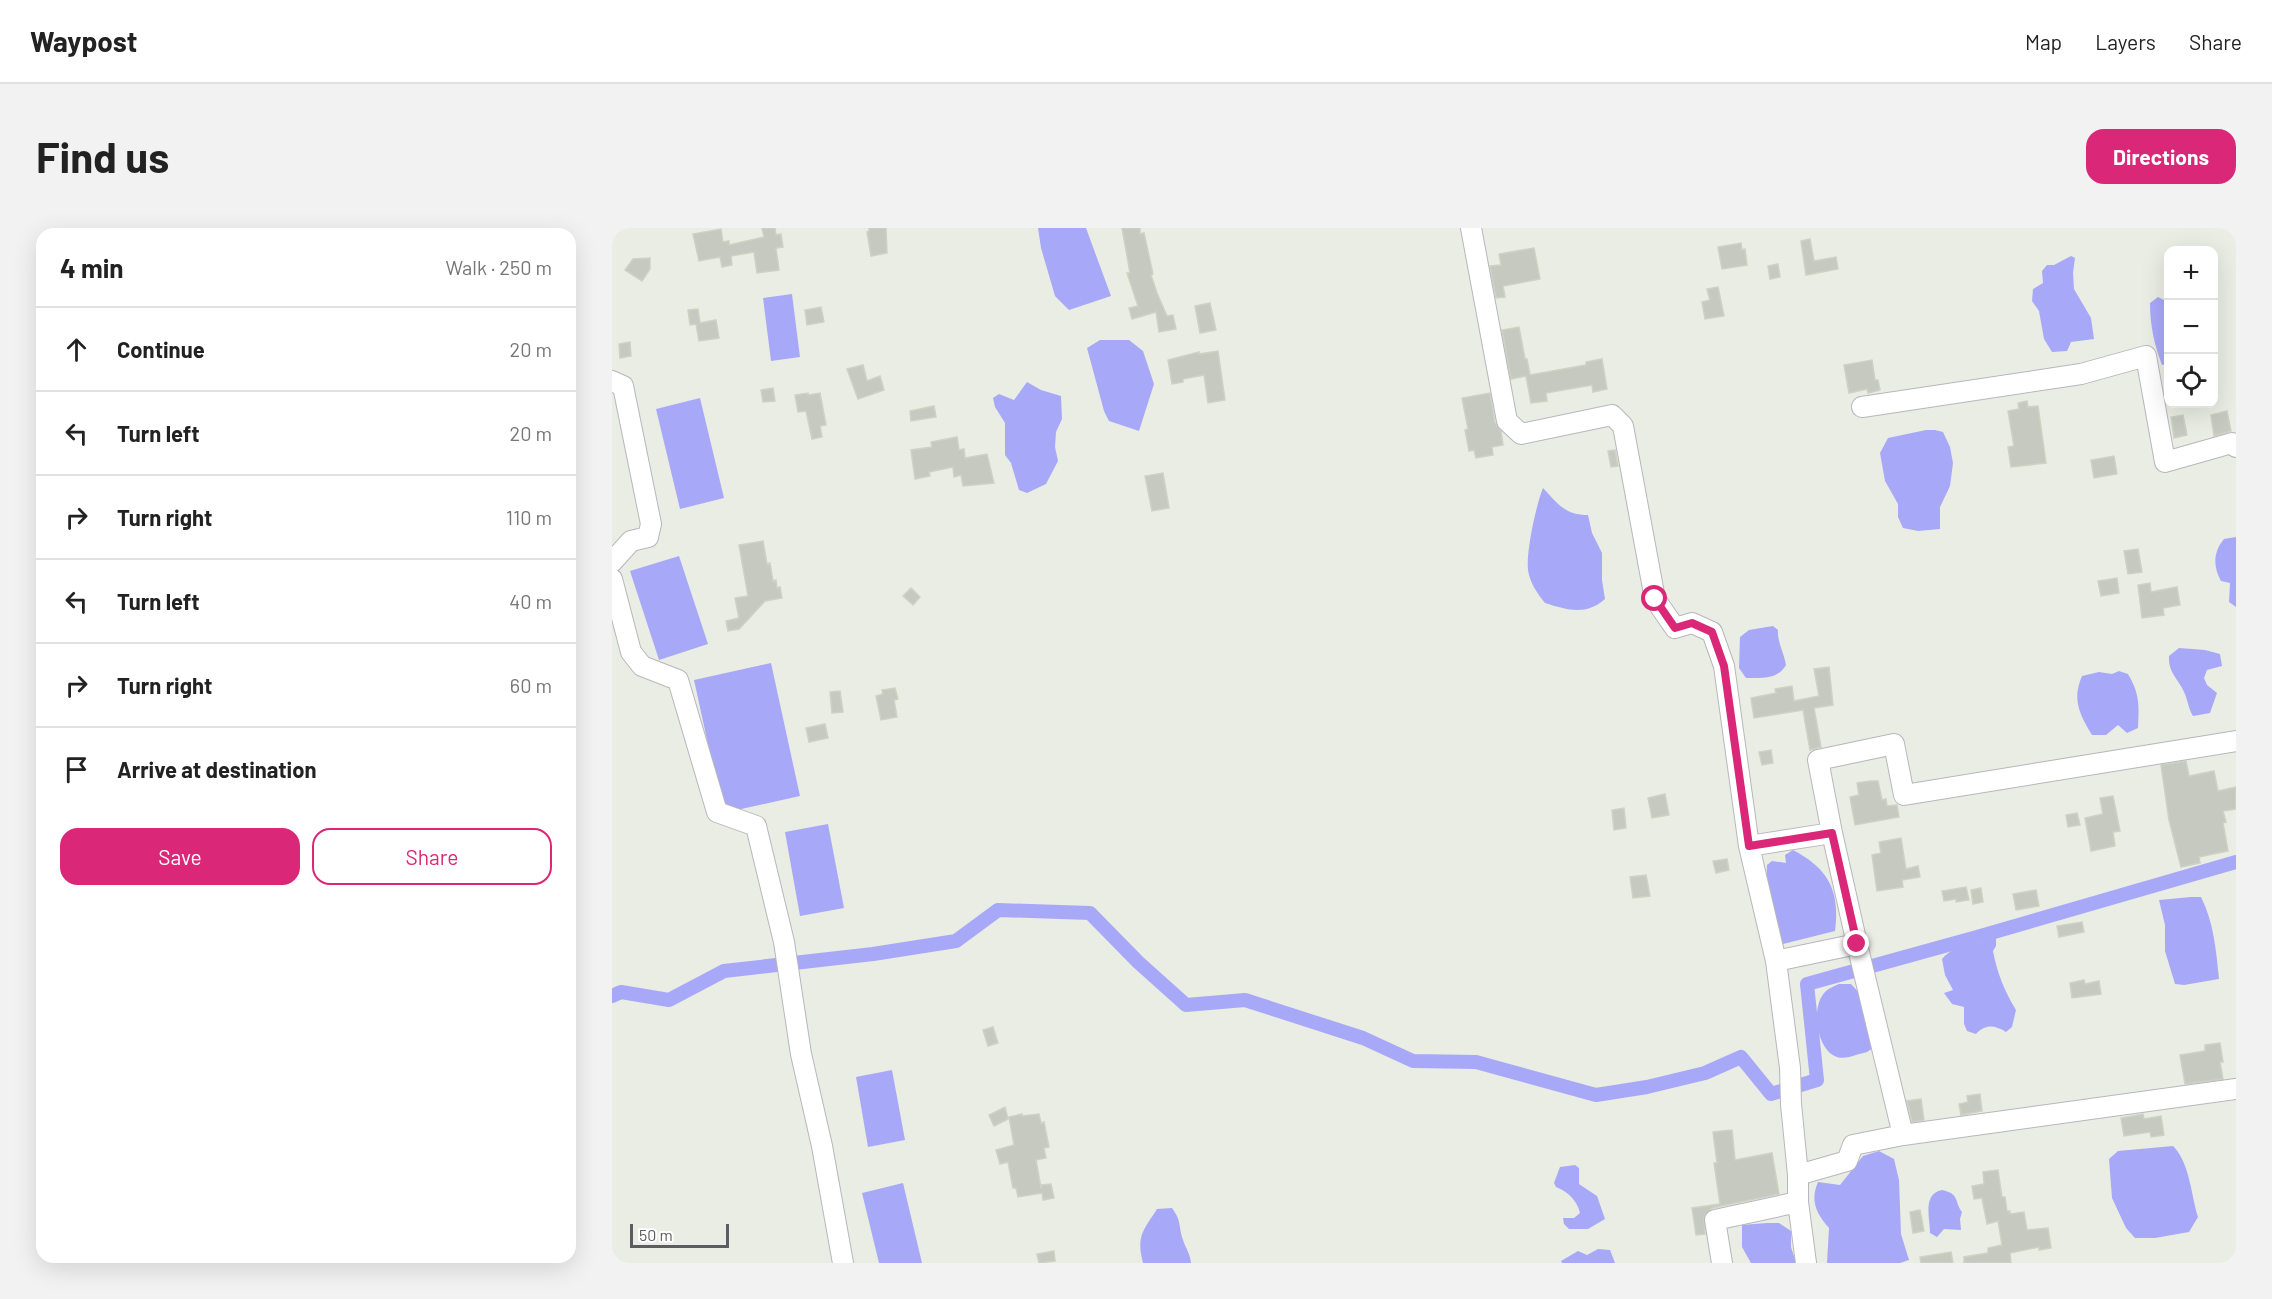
<!DOCTYPE html>
<html lang="en">
<head>
<meta charset="utf-8">
<style>
  body { margin:0; font-family:Barlow,sans-serif; background:#f2f2f2; color:#222 }
  .controls { position:absolute; right:18px; top:18px; display:grid; overflow:hidden; border-radius:12px; box-shadow:0 6px 24px #0002 }
  .controls button { width:54px; height:54px; display:grid; place-items:center; padding:0; border:0; border-bottom:2px solid #e0e0e0; background:#fff; color:#222; font:30px sans-serif }
  .scale { position:absolute; left:18px; bottom:15px; width:99px; box-sizing:border-box; padding-left:6px; border:3px solid #5d5c63; border-top:0; font-size:16px; line-height:21px; white-space:nowrap; color:#5d5c63; -webkit-text-stroke:4px #fff; paint-order:stroke }
  .stop { position:absolute; width:18px; height:18px; margin:-14px; border:4px solid #db2777; border-radius:50%; background:#fff }
  .stop.end { background:#db2777; border-color:#fff; box-shadow:0 2px 6px #0008 }
  .list { margin:0; padding:0; list-style:none }
  h2 { display:flex; justify-content:space-between; align-items:center; height:78px; margin:0; padding:0 24px; font-size:26px }
  h2 small { font-size:20px; font-weight:400; color:#767676 }
  .list li { display:grid; grid-template-columns:39px 1fr auto; gap:18px; align-items:center; box-sizing:border-box; height:84px; padding:0 24px; border-top:2px solid #e0e0e0 }
  .list b { display:block; font-size:22px; white-space:nowrap }
  .list em { font-size:20px; font-style:normal; color:#767676 }
  .actions { display:flex; gap:12px; padding:18px 24px }
  .actions a { flex:1; padding:14px 0; border:2px solid #db2777; border-radius:18px; text-align:center; font-size:21px; color:#db2777 }
  .actions .main { background:#db2777; color:#fff }
  .icon { flex:none; width:33px; height:33px; fill:none; stroke:currentColor; stroke-width:2; stroke-linecap:round; stroke-linejoin:round }
  .map { position:relative; flex:none; width:1624px; height:1035px; overflow:hidden; border-radius:18px }
  header { display:flex; align-items:center; gap:36px; box-sizing:border-box; height:84px; padding:0 30px; background:#fff; border-bottom:2px solid #e0e0e0 }
  header strong { font-size:28px }
  nav { display:flex; gap:33px; margin-inline-start:auto; font-size:21px }
  .intro { display:flex; align-items:center; justify-content:space-between; box-sizing:border-box; height:144px; padding:0 36px }
  h1 { margin:0; font-size:42px }
  .button { padding:15px 27px; border-radius:18px; background:#db2777; color:#fff; font-size:21px; font-weight:700 }
  main { display:flex; gap:36px; padding:0 36px }
  aside { flex:1; background:#fff; border-radius:18px; box-shadow:0 6px 24px #0002 }
  .map>svg:first-child { display:block }
</style>
</head>
<body>
<header>
<strong>Waypost</strong>
<nav><a>Map</a><a>Layers</a><a>Share</a></nav>
</header>
<div class="intro"><h1>Find us</h1><a class="button">Directions</a></div>
<main>
<aside>
<h2>4 min<small>Walk · 250 m</small></h2>
<ul class="list">
<li><svg class="icon" aria-label="ahead" viewBox="0 0 24 24"><path d="M12 20V5M6 11l6-6 6 6"/></svg><div><b>Continue</b></div><em>20 m</em></li>
<li><svg class="icon" aria-label="left" viewBox="0 0 24 24"><path d="M17 20v-9H6M10 6l-5 5 5 5"/></svg><div><b>Turn left</b></div><em>20 m</em></li>
<li><svg class="icon" aria-label="right" viewBox="0 0 24 24"><path d="M7 20v-9h11M14 6l5 5-5 5"/></svg><div><b>Turn right</b></div><em>110 m</em></li>
<li><svg class="icon" aria-label="left" viewBox="0 0 24 24"><path d="M17 20v-9H6M10 6l-5 5 5 5"/></svg><div><b>Turn left</b></div><em>40 m</em></li>
<li><svg class="icon" aria-label="right" viewBox="0 0 24 24"><path d="M7 20v-9h11M14 6l5 5-5 5"/></svg><div><b>Turn right</b></div><em>60 m</em></li>
<li><svg class="icon" aria-label="arrive" viewBox="0 0 24 24"><path d="M6 21V4h12l-3 4 3 4H6"/></svg><div><b>Arrive at destination</b></div></li>
</ul>
<div class="actions"><a class="main">Save</a><a>Share</a></div>
</aside>
<div class="map">
<svg width="1624" height="1035" viewBox="0 0 1624 1035">
  <rect width="100%" height="100%" fill="#eaede4"/>
  <path fill="#a8a8f9" d="M426 0H474L499 68 457 82 443 68 429 20Z
    M1459 28 1463 30 1461 45 1462 61 1479 90 1482 111 1459 114 1455 123 1440 124 1432 111 1427 83 1420 73 1421 61 1431 55 1430 43 1435 37H1442Z
    M180 66 188 129 159 133 151 70Z
    M1546 69 1556 74V136L1550 137C1542 116 1538 97 1538 75Z
    M488 112H517L531 123 542 156 527 203 497 193 492 183 475 120Z
    M415 154 429 162 449 168 450 191 444 204 443 219 446 233 434 256 415 265 407 262 399 235 393 227V195L383 179 381 170 387 166 402 172Z
    M88 170 112 270 68 281 44 181Z
    M1314 202H1323L1331 204 1338 219 1341 235 1338 258 1328 279V301L1306 303 1291 300 1286 289V276L1273 253 1268 225 1276 210Z
    M931 260C946 276 953 287 976 287L980 305 990 325V352L993 371C974 388 955 382 933 375 925 365 918 355 916 342 914 324 924 277 931 260Z
    M1624 309V379L1617 374 1618 355 1609 353C1601 339 1601 324 1612 311Z
    M67 328 96 416 47 432 18 343Z
    M1161 398 1166 402C1165 413 1172 425 1174 437 1165 452 1150 450 1134 450L1127 440 1128 409 1137 402Z
    M1567 420 1593 422 1608 426 1610 438 1595 442 1592 450 1595 457 1605 465 1598 485 1581 488C1576 480 1576 472 1572 464 1566 450 1556 445 1557 428Z
    M159 435 188 568 111 585 82 452Z
    M1507 443 1516 446C1528 466 1527 478 1526 500L1515 505 1506 497 1494 507H1480C1467 486 1460 471 1470 448L1487 444 1500 446Z
    M216 596 232 680 188 688 173 604Z
    M1181 622C1217 641 1228 663 1223 703L1171 716 1154 660 1155 637 1160 633 1174 635 1173 627Z
    M1579 669H1589C1602 695 1604 722 1607 751L1572 757 1563 756 1553 723V697L1547 672Z
    M1378 711H1384V718L1381 723C1385 745 1393 764 1404 782L1400 799 1394 804C1382 797 1374 796 1364 806L1355 803 1352 796V779L1340 776 1332 765 1341 762 1333 747 1330 731C1343 715 1362 720 1378 711Z
    M1227 756H1239L1251 769 1260 820C1256 825 1250 825 1244 827 1238 829 1231 831 1225 829 1204 822 1198 777 1214 763 1217 760 1223 758 1227 756Z
    M280 842 293 912 256 919 244 849Z
    M1561 918C1578 935 1579 967 1586 989L1577 1004 1543 1010H1523L1514 1000 1500 970 1497 931 1506 923Z
    M1267 923 1282 931 1287 952 1289 1006 1297 1032 1288 1035H1215L1217 1000C1204 985 1198 973 1206 954L1228 957 1251 928Z
    M963 937 967 940V956L985 968 993 991 976 1001H957L952 996 951 990H962L968 985C965 972 956 964 944 959L942 955 948 939Z
    M291 955 310 1035H267L250 965Z
    M1330 962C1348 966 1342 973 1350 984L1348 991 1349 1002 1332 1001 1325 1009 1318 1005C1318 990 1310 966 1330 962Z
    M560 980C570 994 566 997 571 1012 574 1021 578 1025 579 1035H531C524 1008 531 1003 545 981Z
    M1155 995H1167L1179 1003V1019L1184 1035H1139L1130 1019V997Z
    M986 1021 998 1022 1003 1035H950L949 1033 966 1023 975 1027Z"/>
  <g fill="none" stroke-linecap="round" stroke-linejoin="round">
    <path stroke="#a8a8f9" stroke-width="14" d="M0 768 9 764 57 772 112 743 261 726 344 713 386 682 478 685 526 734 574 777 633 772 751 810 801 833 864 834 984 867 1035 859 1093 845 1129 829 1159 866 1205 852 1195 756 1365 709 1624 634"/>
  </g>
  <path fill="#c6c9c0" stroke="#ced2c2" stroke-width="1.5" d="M150 0H163L164 7 169 6 171 19 164 20 167 42 145 45 142 24 119 28 120 37 110 39 108 29 87 33 81 6 109 1 111 14 117 13V17L152 9Z
    M257 0H274L275 25 259 28 255 4 257 3Z
    M510 0H528V6L532 5 541 46 539 47 545 65 555 88 561 87 564 101 547 104 544 84 520 91 517 80 526 78 515 45H518Z
    M1198 11 1202 33 1224 29 1226 41 1194 47 1189 13Z
    M1129 15 1130 22 1133 21 1135 37 1110 41 1106 19Z
    M922 20 928 51 891 58 893 69 884 70 878 38 889 37 887 26Z
    M38 30V41L30 53 13 42 21 31Z
    M1166 36 1168 49 1158 51 1156 38Z
    M1106 59 1112 88 1093 91 1090 74 1098 72 1095 61Z
    M598 75 604 102 588 105 583 78Z
    M209 79 212 94 195 97 193 82Z
    M86 81 88 95 104 92 107 110 87 113 84 96 78 97 76 82Z
    M907 99 913 131H915L918 147 974 137V134L990 131 995 161 981 164 980 157 934 165 935 173 919 175 914 148 899 151 890 102Z
    M18 114 19 128 8 130 7 116Z
    M606 123 613 172 596 175 592 147 571 151V154L560 156 556 132 587 124V126Z
    M1260 132 1263 152H1266L1268 162 1256 165 1255 161 1237 165 1232 137Z
    M251 137 255 153 268 148 272 162 246 171 235 141Z
    M161 160 163 173 151 174 149 162Z
    M196 165V167L208 165 214 197 208 198 210 209 200 211 194 183 186 184 183 167Z
    M878 165 883 195 889 203 891 217 880 219 881 227 864 230 862 222 857 223 853 202 856 201 850 170Z
    M1415 173 1416 179 1426 178 1434 235 1399 239 1396 219 1402 218 1396 183 1407 181 1406 175Z
    M322 178 324 189 299 193 298 183Z
    M1615 183 1619 203 1602 208 1599 187Z
    M1571 187 1575 207 1562 210 1559 189Z
    M345 209 347 222 352 221 353 230 375 226 382 255 351 258 349 247 342 249 341 239 317 244 318 248 303 251 299 222 320 219 319 214Z
    M1003 222 1006 238 999 239 996 223Z
    M1502 228 1505 246 1482 250 1479 232Z
    M551 245 557 280 540 283 533 248Z
    M151 313 155 336 158 335 161 353 164 352 165 360 168 359 170 370 153 373 127 401 116 403 114 393 127 390 123 370 136 368 127 317Z
    M1526 321 1530 344 1516 346 1512 323Z
    M1505 350 1507 365 1489 368 1486 353Z
    M1538 355 1539 364 1565 359 1568 377 1551 380 1552 387 1530 390 1526 357Z
    M299 360 308 369 301 377 291 368Z
    M1217 439 1221 477 1202 480 1209 519 1198 522 1191 482 1142 490 1139 470 1164 465 1163 461 1180 458 1182 473 1207 468 1202 441Z
    M283 460 286 471 282 472 285 489 269 492 264 468 271 466 270 462Z
    M228 463 231 484 220 485 218 464Z
    M213 496 216 510 197 514 194 500Z
    M1159 522 1161 535 1150 537 1147 524Z
    M1574 533 1577 548 1602 543 1606 563 1624 559V581L1611 583 1614 594 1611 595 1616 623 1587 629 1588 635 1569 639 1557 592 1549 537Z
    M1259 553H1266L1270 572 1274 571 1275 578 1285 577 1287 589 1243 597 1238 569 1247 567 1245 555Z
    M1053 566 1057 587 1040 590 1036 570Z
    M1501 568 1508 603 1501 604 1503 618 1479 623 1473 590 1491 586 1488 570Z
    M1012 580 1014 600 1002 602 1000 582Z
    M1465 585 1468 597 1456 599 1454 587Z
    M1289 610 1294 641 1306 638 1308 649 1290 652 1291 659 1265 663 1260 627 1269 625 1267 614Z
    M1115 631 1117 642 1104 645 1101 633Z
    M1034 647 1038 668 1021 670 1018 649Z
    M1354 659 1357 672 1344 674V671L1332 673 1330 663Z
    M1369 660 1371 674 1361 676 1359 662Z
    M1424 662 1427 678 1404 682 1401 666Z
    M1470 694 1472 704 1447 709 1445 698Z
    M1472 752 1473 756 1487 753 1489 766 1460 770 1458 755Z
    M381 799 386 815 376 818 371 802Z
    M1608 815 1611 834H1608L1611 851 1573 856 1568 827 1593 823V817Z
    M1368 866 1370 883 1349 887 1347 876 1356 874 1355 868Z
    M1309 871 1312 892 1300 894 1295 873Z
    M393 879 396 891 382 898 377 887Z
    M410 886V888L427 886 429 895 432 894 437 919 432 920 434 930 424 932 429 960V957L439 956 442 970 431 972 430 965 406 969 404 960H401L396 934 388 936 384 922 402 917 397 889Z
    M1531 886 1532 891 1549 888 1552 907 1539 909 1538 904 1512 908 1509 890Z
    M1120 902 1123 932 1160 925 1167 966 1100 980 1092 988 1093 1006 1084 1007 1080 980 1108 976 1102 935H1105L1101 904Z
    M1386 942 1390 969H1393L1395 983H1398V986L1412 984 1415 1002 1436 1000 1439 1020 1427 1022V1019L1398 1025 1399 1035H1352V1029L1376 1025V1020L1390 1017 1386 993 1375 996 1370 970 1362 971 1360 958 1372 956 1371 944Z
    M1308 982 1312 1003 1301 1005 1298 984Z
    M442 1023 443 1033 427 1035 425 1026Z
    M1339 1024 1341 1035H1309L1308 1029Z"/>
  <g fill="none" stroke-linecap="round" stroke-linejoin="round">
    <g stroke="#b7b6bd" stroke-width="22">
      <path id="minor" d="M859 0 895 193 909 206 1000 187 1011 198 1043 371 1063 400 1080 395 1100 404 1112 438 1137 618 1164 733
        M0 153 11 158 39 296 36 309 19 313 0 334
        M1250 179 1469 146 1534 128 1553 234 1620 215 1624 219
        M0 351 19 424 30 438 66 452 105 584 144 598 172 714 189 826 210 918 231 1035
        M1220 605 1206 532 1282 516 1292 567 1624 513
        M1137 618 1220 605 1245 716 1164 733 1178 840 1179 876 1186 947
        M1291 907 1624 861
        M1110 1035 1103 992 1186 974
        M1194 1035 1186 974V947L1235 933 1241 917 1291 907 1245 716"/>
    </g>
    <use href="#minor" stroke="#fff" stroke-width="20"/>
  </g>
  <g fill="none" stroke-linecap="round" stroke-linejoin="round">
    <path stroke="#db2777" stroke-width="8" d="M1043 371 1063 400 1080 395 1100 404 1112 438 1137 618 1220 605 1245 716"/>
  </g>
</svg>
<div class="controls">
<button>+</button>
<button>−</button>
<button><svg class="icon" aria-label="locate" viewBox="0 0 24 24"><circle cx="12" cy="12" r="6"/><path d="M12 2v4M12 18v4M2 12h4M18 12h4"/></svg></button>
</div>
<div class="scale">50 m</div>
<div class="stop" style="left:1043px;top:371px"></div>
<div class="stop end" style="left:1245px;top:716px"></div>
</div>
</main>
</body>
</html>
